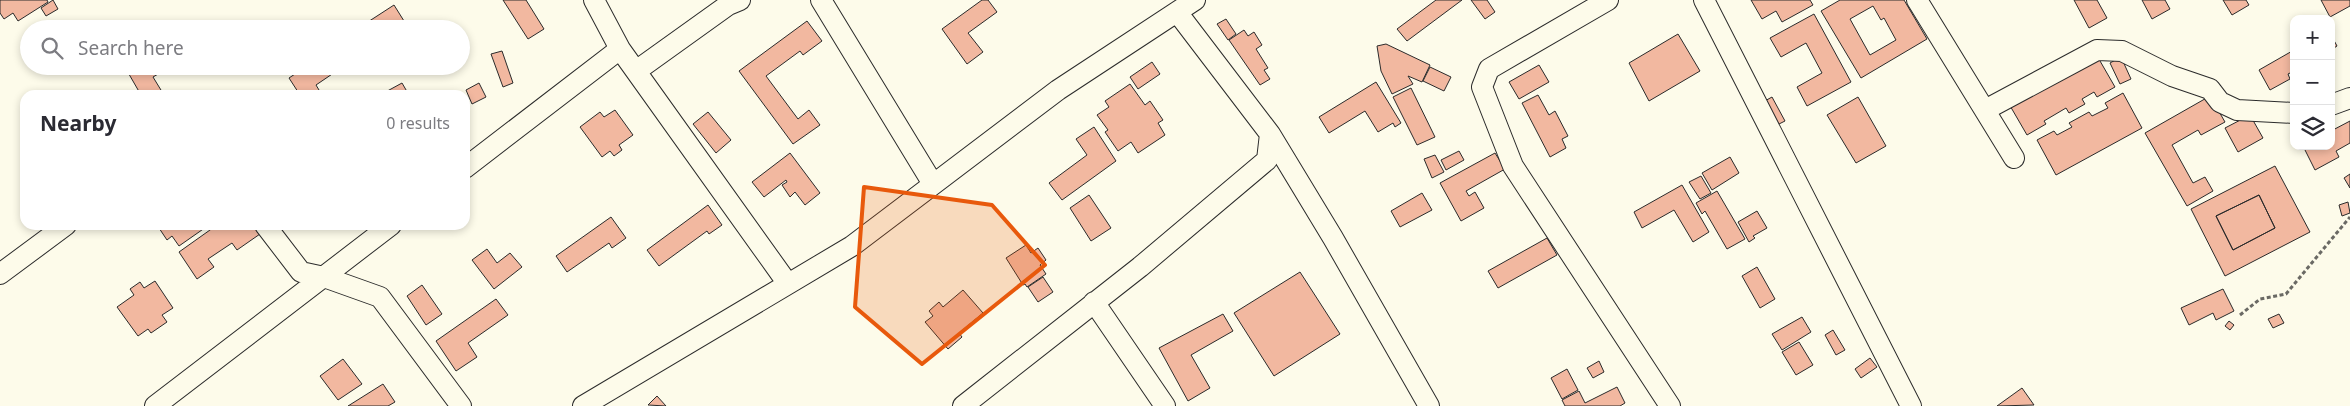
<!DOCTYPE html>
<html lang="en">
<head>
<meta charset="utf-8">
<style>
  body { margin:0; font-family:"Noto Sans",sans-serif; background:#f7f7f7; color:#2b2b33 }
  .controls { position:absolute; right:15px; top:15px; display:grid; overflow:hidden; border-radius:10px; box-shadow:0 2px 8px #0003 }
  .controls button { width:45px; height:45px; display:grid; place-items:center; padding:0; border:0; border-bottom:1px solid #e1e1e2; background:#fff; color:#2b2b33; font:25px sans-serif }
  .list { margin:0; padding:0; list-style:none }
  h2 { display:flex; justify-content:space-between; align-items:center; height:65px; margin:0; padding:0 20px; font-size:21px }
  h2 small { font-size:16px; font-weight:400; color:#7c7c81 }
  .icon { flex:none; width:28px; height:28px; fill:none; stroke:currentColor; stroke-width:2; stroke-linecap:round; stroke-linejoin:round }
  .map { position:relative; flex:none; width:2350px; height:406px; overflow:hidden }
  .search { position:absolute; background:#fff; box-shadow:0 2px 8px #0003; left:20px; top:20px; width:450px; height:55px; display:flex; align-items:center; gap:12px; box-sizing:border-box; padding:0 18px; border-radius:28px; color:#7c7c81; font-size:19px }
  .panel { position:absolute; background:#fff; box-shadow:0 2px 8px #0003; left:20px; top:90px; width:450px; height:140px; border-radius:15px }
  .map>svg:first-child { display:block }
</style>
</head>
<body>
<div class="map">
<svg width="2350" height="406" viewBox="0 0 2350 406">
  <rect width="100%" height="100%" fill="#fdfbea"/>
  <path fill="#f2b8a0" stroke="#2b2b2b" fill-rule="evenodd" d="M0 0H47L48 2 18 21 13 13 4 19 0 13Z
    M53 0 58 9 46 16 41 8Z
    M503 0H526L544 29 528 39Z
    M982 0H988L997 12 968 33 983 52 967 64 942 29Z
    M1436 0H1462L1407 41 1397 29Z
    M1471 0H1487L1495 12 1485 19Z
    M1751 0H1810L1813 5 1782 22 1776 11 1762 19Z
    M1840 0H1904L1927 39 1861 78 1821 11ZM1873 6 1881 20 1884 18 1896 40 1870 55 1850 19Z
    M2074 0H2097L2107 18 2089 28Z
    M2142 0H2165L2170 9 2152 19Z
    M2223 0H2246L2249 5 2232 15Z
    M2321 0H2350V6L2330 17Z
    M394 5 409 29H357Z
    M1814 14 1851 82 1807 106 1797 87 1822 73 1806 43 1781 57 1770 38Z
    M1226 19 1236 34 1228 40 1217 24Z
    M807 21 822 41 803 55 800 51 766 76 798 119 809 110 820 125 793 144 739 71Z
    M1244 30 1248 36 1254 32 1262 45 1256 49 1268 68 1264 70 1270 79 1260 85 1229 40Z
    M1678 34 1700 71 1649 101 1629 63Z
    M2331 35 2337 46 2331 50Z
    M1386 44 1430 65 1422 82 1408 76 1413 84 1392 94 1381 71 1377 46Z
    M2294 50V71L2288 74 2290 79 2270 90 2259 70Z
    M502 51 513 83 503 87 491 54Z
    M2096 54 2115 87 2097 97 2094 92 2082 99 2085 104 2069 113 2066 108 2044 121 2046 124 2027 135 2009 104Z
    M2121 57 2131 79 2120 84 2110 63Z
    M1152 62 1160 74 1138 89 1130 77Z
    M1539 65 1549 82 1519 99 1509 82Z
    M131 66H172L153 77 164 95H141L126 69Z
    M307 66H344L316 85 322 95H300L289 78Z
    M1430 67 1451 77 1444 91 1423 81Z
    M1376 82 1401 123 1395 127 1393 123 1378 132 1365 111 1329 133 1319 117Z
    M402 83 409 95H380Z
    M479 83 486 97 472 104 466 90Z
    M1130 84 1145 105 1150 101 1163 120 1158 123 1165 135 1138 153 1131 142 1118 151 1105 132 1108 130 1097 115 1109 107 1105 101Z
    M1411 88 1435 137 1417 145 1393 97Z
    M2123 93 2142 128 2056 175 2037 140 2054 131 2057 135 2072 127 2069 123 2089 112 2092 116 2108 108 2105 103Z
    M1538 95 1549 115 1555 111 1568 136 1562 139 1566 148 1550 157 1522 103Z
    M2210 96 2225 122 2201 135 2198 130 2172 145 2193 183 2205 177 2213 191 2187 206 2145 133Z
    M1772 97 1785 121 1775 126 1763 102Z
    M1858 97 1886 146 1856 163 1827 115Z
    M615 110 633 135 619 145 622 150 614 156 610 151 602 157 580 127 600 112 604 117Z
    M708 112 731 140 716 153 693 124Z
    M2250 115 2263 138 2238 152 2225 128Z
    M2350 121V143L2336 151 2339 157 2315 170 2303 146H2331V131Z
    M1094 127 1116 161 1062 200 1049 183 1087 155 1076 139Z
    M1459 151 1464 160 1446 170 1441 160Z
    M790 153 820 193 805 205 795 192 790 197 782 185 787 182 786 180 764 197 752 182Z
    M1495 153 1505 169 1466 191 1469 196 1475 192 1484 208 1461 221 1440 183Z
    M1435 155 1444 172 1432 178 1424 159Z
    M1730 157 1739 173 1712 190 1702 173Z
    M2275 166 2310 232 2225 276 2191 209ZM2259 195 2275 228 2233 250 2216 216Z
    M2350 174V188L2344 178Z
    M1701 176 1711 193 1700 199 1689 182Z
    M1682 185 1709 232 1693 242 1674 210 1642 228 1634 212Z
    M1717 191 1745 239 1727 249 1705 211 1702 214 1696 203Z
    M1422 193 1432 210 1400 227 1391 211Z
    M1089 195 1111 228 1091 241 1070 208Z
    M2259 195 2275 228 2233 250 2216 216Z
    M2348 202 2350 213 2342 216 2339 205Z
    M708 205 722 225 709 234 707 231 659 266 647 250Z
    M1757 211 1767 228 1753 236 1755 238 1749 242 1738 222Z
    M611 217 626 238 612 248 609 243 567 272 556 256Z
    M163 225H209L179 246 172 236 167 240 159 228Z
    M217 225H253L260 234 237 250 232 243 208 259 214 267 197 279 179 252Z
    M1547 238 1557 255 1498 288 1488 271Z
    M1026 245 1031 253 1038 248 1046 260 1040 265 1046 274 1027 287 1025 284 1023 285 1006 258Z
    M487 249 497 263 510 253 522 267 494 289 472 260Z
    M1757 267 1775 299 1760 308 1742 276Z
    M1300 272 1340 334 1274 376 1234 313Z
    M1043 277 1053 292 1038 302 1028 287Z
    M155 281 173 308 162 315 167 322 151 333 148 329 138 336 117 307 134 295 130 289 140 282 144 288Z
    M422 285 442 314 426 325 407 296Z
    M2223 289 2234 311 2216 320 2213 313 2189 325 2181 308Z
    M963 290 983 313 959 333 962 337 948 349 925 322 933 316 929 311 939 302 943 307Z
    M496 299 508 315 468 343 477 357 456 371 436 341Z
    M1223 314 1233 331 1191 355 1210 388 1188 401 1159 348Z
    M2279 314 2284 323 2273 328 2268 319Z
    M1802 317 1811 332 1782 350 1772 334Z
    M2229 321 2234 325 2230 330 2225 326Z
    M1833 330 1845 350 1836 355 1825 335Z
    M1799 342 1813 365 1796 375 1782 352Z
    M1870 358 1877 367 1861 378 1855 369Z
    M343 359 362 384 338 400 320 376Z
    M1599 361 1604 372 1593 378 1587 368Z
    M1567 369 1578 390 1562 399 1551 378Z
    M383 384 395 402 388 406H348Z
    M1617 387 1625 403 1620 406H1565L1562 400 1579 391 1585 403Z
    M2022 388 2034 405 1997 406Z
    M657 396 666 406 648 405Z"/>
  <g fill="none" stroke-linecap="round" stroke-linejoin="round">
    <g stroke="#2b2b2b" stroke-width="22">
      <path id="minor" d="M594 0 620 49 788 284
        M821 0 933 184
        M1608 0 1489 69 1482 87 1513 166 1670 406
        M1704 0 1911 406
        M1917 0 2014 158
        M1177 12 1270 134 1333 238 1429 406
        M636 71 728 5 740 0
        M2331 105 2350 98
        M1985 110 2097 50 2122 51 2172 76 2210 89 2220 102 2237 110 2294 113
        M465 168 620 49
        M265 225 301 272 324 277 380 297 461 406
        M0 274 66 225
        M1094 302 1165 406
        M155 406 391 225
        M583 406 852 246 1058 90 1195 0
        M963 406 1140 267 1267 160 1270 134"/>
    </g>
    <path stroke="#6a6964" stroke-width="3" stroke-dasharray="4 2.5" stroke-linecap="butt" d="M2240 315 2260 299 2286 294 2350 217"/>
    <use href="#minor" stroke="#fdfbea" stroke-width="20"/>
  </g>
  <path fill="#e8590c" fill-opacity="0.2" stroke="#e8590c" stroke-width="4" stroke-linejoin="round" d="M864 187 992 205 1045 265 922 364 855 307Z"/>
</svg>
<div class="controls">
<button>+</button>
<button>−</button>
<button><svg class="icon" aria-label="layers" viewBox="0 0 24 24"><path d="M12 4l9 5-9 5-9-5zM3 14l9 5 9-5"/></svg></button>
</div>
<div class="search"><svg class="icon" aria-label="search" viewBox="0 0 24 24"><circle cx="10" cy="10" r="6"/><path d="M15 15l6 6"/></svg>Search here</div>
<section class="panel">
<h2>Nearby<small>0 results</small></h2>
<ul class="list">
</ul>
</section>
</div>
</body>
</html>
